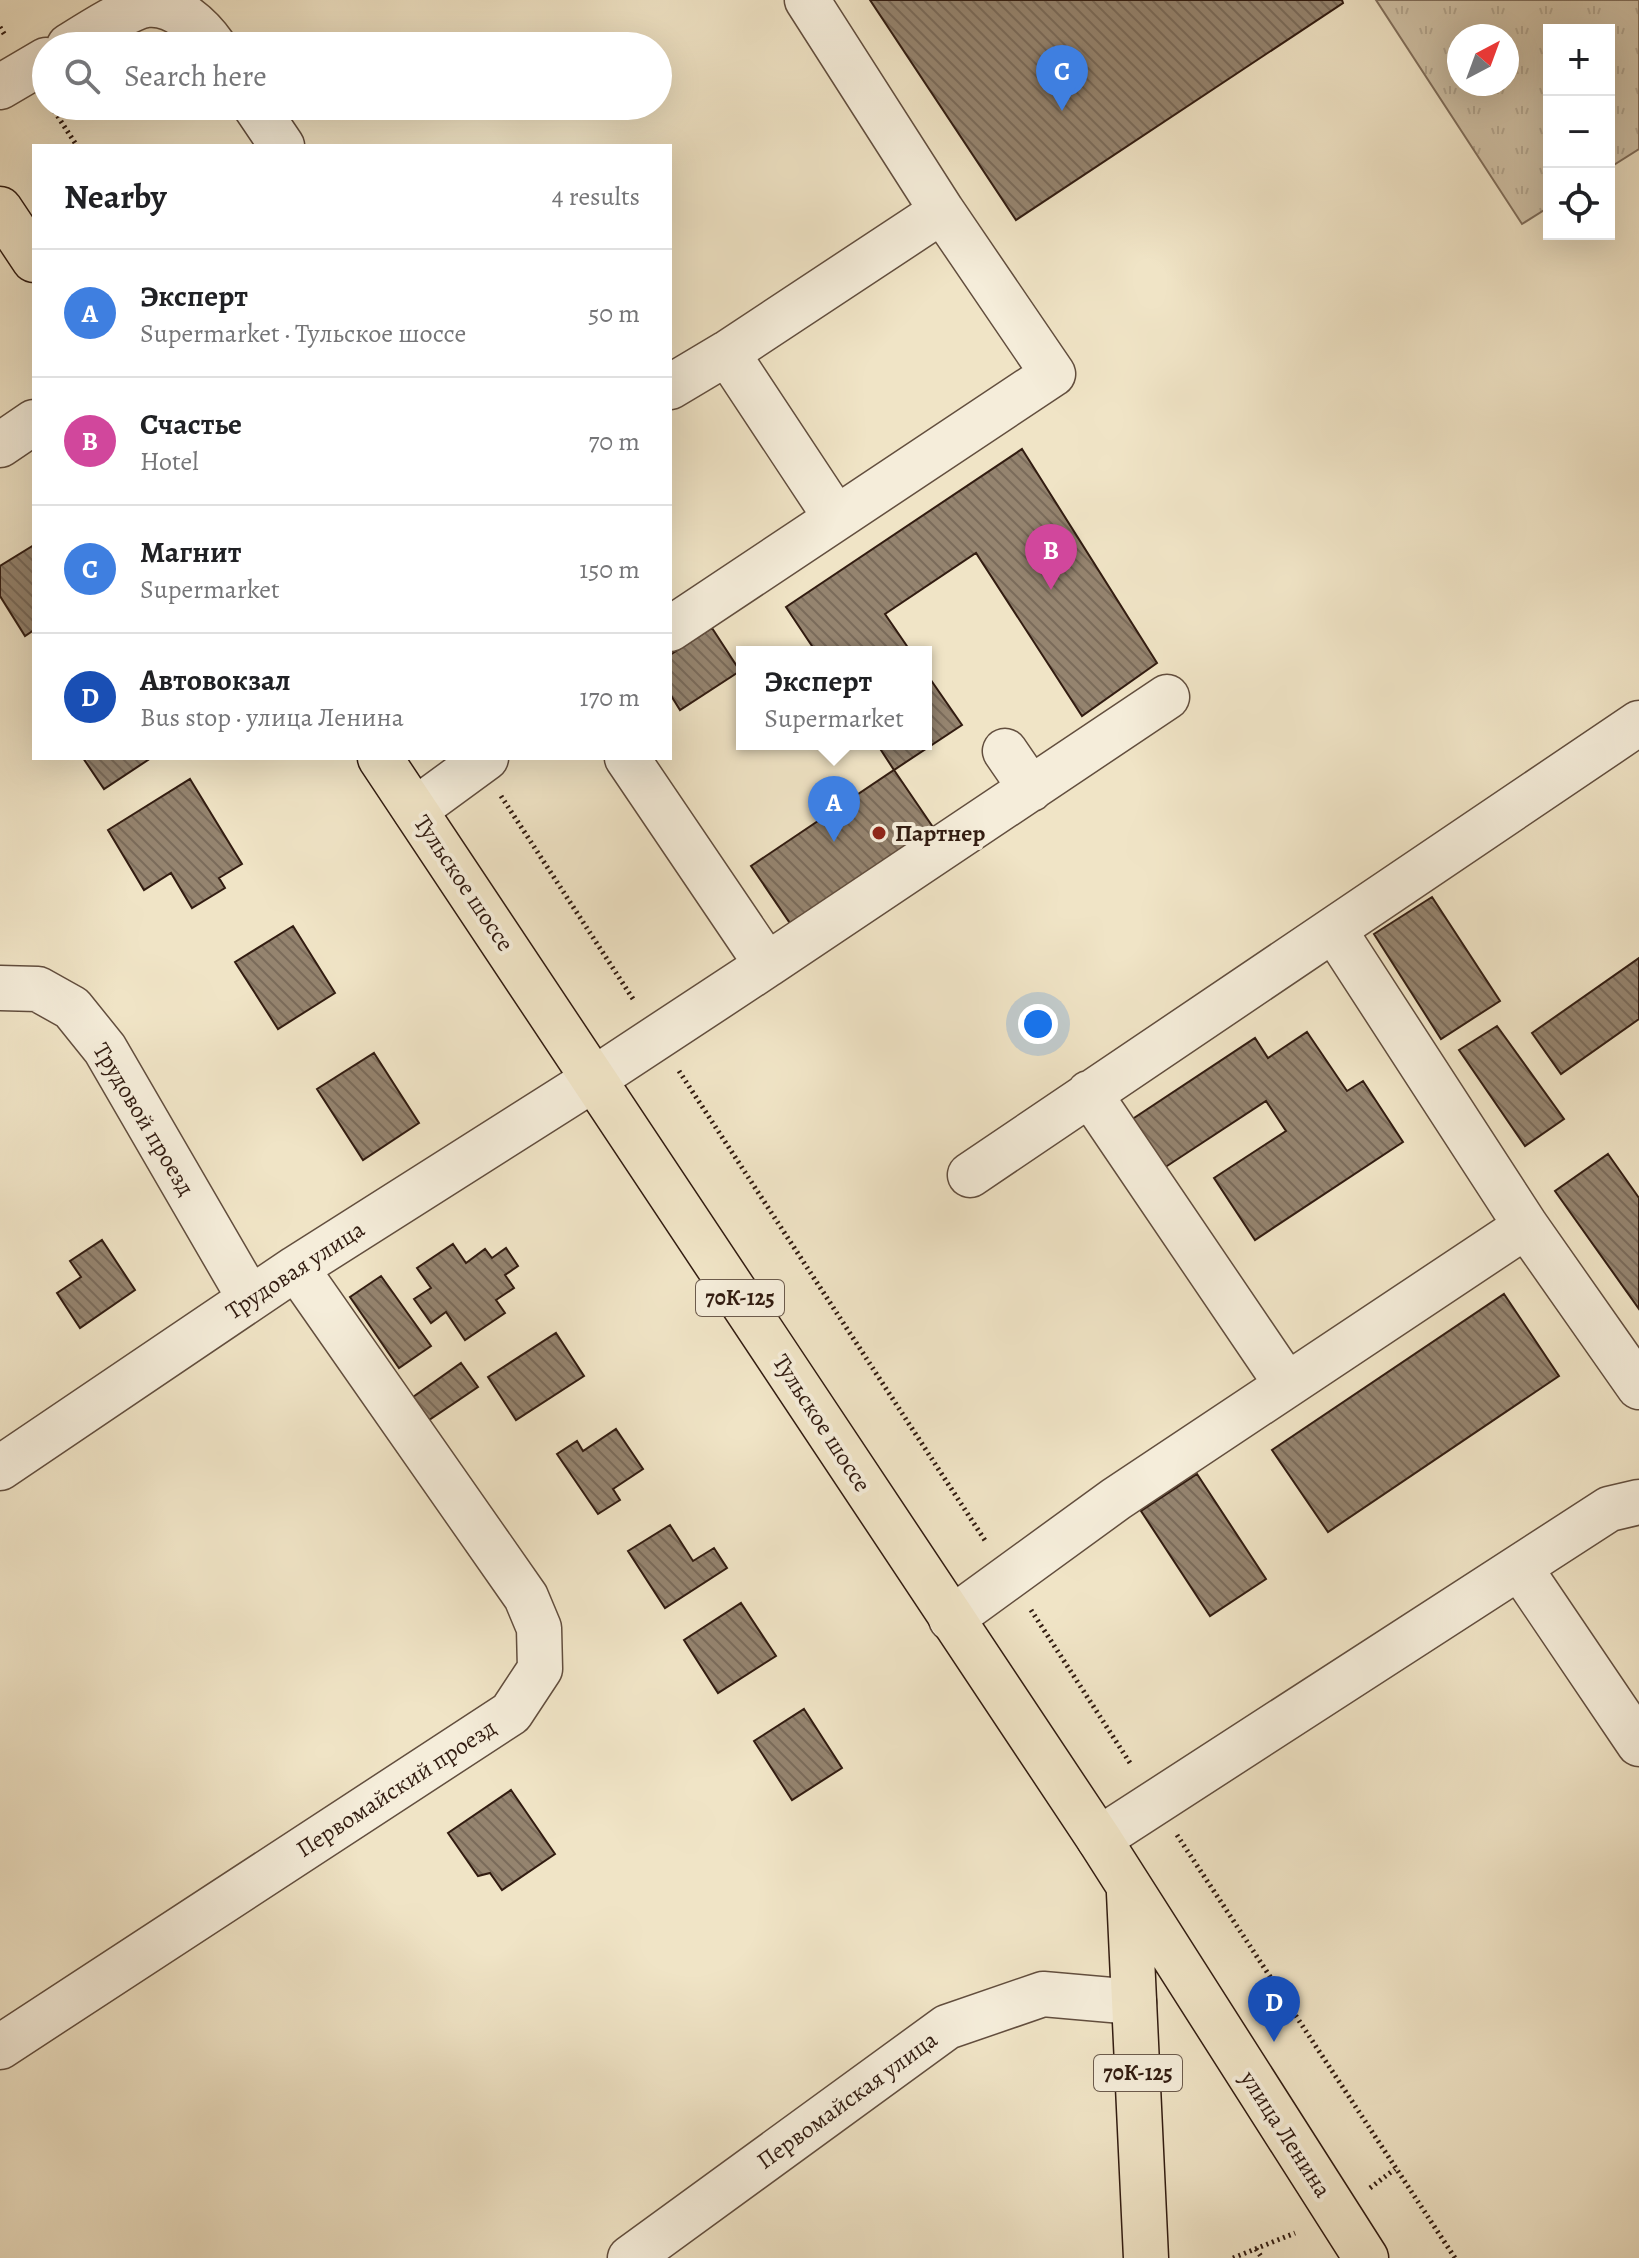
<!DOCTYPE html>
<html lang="en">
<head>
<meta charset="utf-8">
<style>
  body { margin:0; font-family:Alegreya,serif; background:#f6f6f6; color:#202124 }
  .controls { position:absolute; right:24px; top:24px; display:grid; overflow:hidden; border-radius:0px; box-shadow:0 8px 32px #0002 }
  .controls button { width:72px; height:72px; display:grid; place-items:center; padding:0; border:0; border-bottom:2px solid #e0e0e0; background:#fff; color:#202124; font:40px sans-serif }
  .compass { position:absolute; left:1447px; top:24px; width:72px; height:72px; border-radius:50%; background:#fff; box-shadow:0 8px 32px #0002; rotate:41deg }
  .you { position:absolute; left:1038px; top:1024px; width:28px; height:28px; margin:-20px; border:6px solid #fff; border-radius:50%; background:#1a73e8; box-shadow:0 0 0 12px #1a73e833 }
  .badge { display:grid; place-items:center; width:52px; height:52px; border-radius:50%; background:#2563eb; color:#fff; font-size:26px; font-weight:700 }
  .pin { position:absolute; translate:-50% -66px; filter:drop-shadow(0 2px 4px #0008) }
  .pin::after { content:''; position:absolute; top:42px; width:28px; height:24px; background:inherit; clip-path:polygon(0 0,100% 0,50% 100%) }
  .popup { position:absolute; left:736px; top:646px; width:196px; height:104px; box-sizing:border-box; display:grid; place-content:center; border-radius:0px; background:#fff; filter:drop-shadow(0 2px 6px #0005); font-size:26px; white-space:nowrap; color:#757577 }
  .popup b { font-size:30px; color:#202124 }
  .popup::after { content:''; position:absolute; left:50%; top:100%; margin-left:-16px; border:16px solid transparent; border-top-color:#fff }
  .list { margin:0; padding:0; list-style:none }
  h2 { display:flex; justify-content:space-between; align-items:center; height:104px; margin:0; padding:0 32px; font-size:34px }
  h2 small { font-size:26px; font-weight:400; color:#757577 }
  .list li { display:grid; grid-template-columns:52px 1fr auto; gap:24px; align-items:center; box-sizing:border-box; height:128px; padding:0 32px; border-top:2px solid #e0e0e0 }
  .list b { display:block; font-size:30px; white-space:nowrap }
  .list p { margin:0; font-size:26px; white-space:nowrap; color:#757577 }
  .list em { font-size:26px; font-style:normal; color:#757577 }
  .icon { flex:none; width:44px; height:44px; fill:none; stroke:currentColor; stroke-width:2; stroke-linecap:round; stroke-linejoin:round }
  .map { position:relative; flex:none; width:1639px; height:2258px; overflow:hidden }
  .search { position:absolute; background:#fff; box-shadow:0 8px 32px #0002; left:32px; top:32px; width:640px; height:88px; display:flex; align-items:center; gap:20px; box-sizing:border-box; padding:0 28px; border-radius:44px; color:#757577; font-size:30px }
  .panel { position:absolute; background:#fff; box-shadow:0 8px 32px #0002; left:32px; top:144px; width:640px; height:616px; border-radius:0px }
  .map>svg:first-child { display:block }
</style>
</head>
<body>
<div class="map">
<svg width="1639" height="2258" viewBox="0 0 1639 2258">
  <defs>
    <pattern id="park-tufts" width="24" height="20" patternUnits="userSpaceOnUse" patternTransform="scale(2)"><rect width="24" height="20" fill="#d0c2a7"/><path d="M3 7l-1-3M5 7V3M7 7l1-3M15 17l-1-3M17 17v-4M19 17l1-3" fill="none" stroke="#b3a68f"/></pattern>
    <pattern id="building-back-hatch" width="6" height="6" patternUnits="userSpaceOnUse" patternTransform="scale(2)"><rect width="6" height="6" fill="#95846f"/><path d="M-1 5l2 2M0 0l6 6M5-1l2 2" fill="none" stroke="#7a6b5a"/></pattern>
  </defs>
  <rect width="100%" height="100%" fill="#f0e4c6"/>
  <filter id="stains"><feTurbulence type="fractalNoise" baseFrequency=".0025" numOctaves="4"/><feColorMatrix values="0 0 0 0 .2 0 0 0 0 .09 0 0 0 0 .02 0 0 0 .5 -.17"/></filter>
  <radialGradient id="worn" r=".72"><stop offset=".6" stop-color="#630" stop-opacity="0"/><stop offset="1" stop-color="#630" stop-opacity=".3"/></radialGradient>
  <path fill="url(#park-tufts)" stroke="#816f5c" stroke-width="2" fill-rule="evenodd" d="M1376 0H1639V149L1609 168V30H1549V207L1522 224ZM1459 36H1507V84H1459Z"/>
  <path fill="url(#building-back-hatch)" stroke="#321c11" stroke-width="2" d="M870 0H1342L1343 3 1016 220Z
    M1022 449 1157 663 1082 716 976 553 885 614 911 652H816L786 607Z
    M34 545V630L25 636 0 596V566Z
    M712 628 740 671 680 710 670 694V655Z
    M926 673 962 725 894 770 877 744H926Z
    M83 758H151L104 789Z
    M894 770 939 836 796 932 751 866Z
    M190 779 242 864 219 878 225 888 192 908 171 873 144 890 108 830Z
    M1432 897 1500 1001 1441 1039 1374 934Z
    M293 926 335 993 278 1029 235 962Z
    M1639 958V1019L1561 1074 1532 1033Z
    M1497 1026 1564 1119 1525 1146 1459 1050Z
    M1307 1032 1347 1091 1363 1081 1403 1142 1255 1240 1214 1178 1286 1131 1266 1101 1164 1168 1131 1120 1255 1038 1268 1058Z
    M374 1053 419 1123 363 1160 317 1089Z
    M1608 1154 1639 1198V1309L1555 1191Z
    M102 1240 135 1290 80 1328 57 1293 81 1277 70 1261Z
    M453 1244 466 1263 485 1249 492 1258 506 1248 518 1266 505 1275 514 1288 496 1300 505 1313 465 1340 446 1312 431 1323 414 1299 431 1288 417 1268Z
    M381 1276 431 1346 399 1368 350 1297Z
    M1504 1294 1559 1376 1328 1532 1272 1450Z
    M556 1333 584 1376 516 1420 488 1377Z
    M461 1363 478 1387 429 1420 413 1397Z
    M616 1429 643 1469 613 1489 620 1500 598 1514 557 1454 577 1441 583 1451Z
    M1197 1474 1266 1579 1210 1616 1141 1511Z
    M670 1525 693 1561 714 1548 727 1568 665 1608 628 1551Z
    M741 1603 776 1656 718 1693 684 1640Z
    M804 1709 842 1768 792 1800 754 1741Z
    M511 1790 555 1854 502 1890 490 1873 478 1876 448 1833Z"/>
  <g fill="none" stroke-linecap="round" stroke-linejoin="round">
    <g stroke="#624e3e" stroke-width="47">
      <path id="minor" d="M807 0 942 211
        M69 46C85 36 130 7 147 5 174 2 200 26 214 46
        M0 87 46 60
        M255 106 282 146
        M727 353 836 518
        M670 387 727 353 942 211 1053 374 670 629
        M0 445 34 422
        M1005 751 1031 789
        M415 810 486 758
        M1334 930 1526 1226 1639 1387
        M767 965 1167 697
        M0 988 38 989 72 1008 105 1049 250 1299
        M1089 1093 1287 1385
        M970 1175 1639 723
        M0 1468 296 1268 594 1079 767 965 627 758
        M1520 1568 1639 1744
        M951 1619 1116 1499 1526 1226
        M1099 1839 1609 1509 1639 1502
        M0 2047 511 1713 540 1669 539 1628 526 1597 296 1268
        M630 2258 947 2027 1043 1994 1134 2002"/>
    </g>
    <g stroke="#321c11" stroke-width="47">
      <path id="major" d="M0 209 34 260
        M380 758 1099 1839 1366 2258
        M1129 1893 1146 2258"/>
    </g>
    <path stroke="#321c11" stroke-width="5" stroke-dasharray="2 4" stroke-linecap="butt" d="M0 27 6 37
      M51 106 77 146
      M501 796 635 1002
      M679 1071 986 1542
      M1031 1610 1132 1766
      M1177 1835 1455 2258
      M1370 2188 1395 2169
      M1256 2249 1262 2258
      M1233 2258 1295 2233"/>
    <use href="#minor" stroke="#f5edda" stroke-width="44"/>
    <use href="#major" stroke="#f0e4c6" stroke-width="44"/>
  </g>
  <circle fill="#8f2418" stroke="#f5edda" stroke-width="3" cx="879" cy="833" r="8"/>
  <g text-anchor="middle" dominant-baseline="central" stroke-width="8" stroke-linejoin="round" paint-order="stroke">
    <g fill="#f5edda" stroke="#6c5b4d" stroke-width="2">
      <rect x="696" y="1280" width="88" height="36" rx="6"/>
      <rect x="1094" y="2055" width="88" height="36" rx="6"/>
    </g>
    <g font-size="22" font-weight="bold" fill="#321c11">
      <text x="740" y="1298">70К-125</text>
      <text x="1138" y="2073">70К-125</text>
    </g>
    <g font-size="24" font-weight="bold" fill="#321c11" stroke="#f5edda" text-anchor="start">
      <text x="895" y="833">Партнер</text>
    </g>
    <g font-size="24" fill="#321c11" stroke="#f5edda">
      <text transform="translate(464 883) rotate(56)">Тульское шоссе</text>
      <text transform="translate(144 1119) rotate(59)">Трудовой проезд</text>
      <text transform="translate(295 1270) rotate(-33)">Трудовая улица</text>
      <text transform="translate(822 1423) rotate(57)">Тульское шоссе</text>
      <text transform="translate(396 1788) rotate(-33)">Первомайский проезд</text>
      <text transform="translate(847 2100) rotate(-36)">Первомайская улица</text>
      <text transform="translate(1286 2134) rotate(57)">улица Ленина</text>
    </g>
  </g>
  <rect width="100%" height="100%" filter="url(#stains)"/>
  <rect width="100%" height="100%" fill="url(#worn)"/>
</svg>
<div class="controls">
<button>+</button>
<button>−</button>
<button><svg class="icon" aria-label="locate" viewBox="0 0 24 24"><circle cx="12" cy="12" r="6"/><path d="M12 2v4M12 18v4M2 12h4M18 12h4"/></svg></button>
</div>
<svg class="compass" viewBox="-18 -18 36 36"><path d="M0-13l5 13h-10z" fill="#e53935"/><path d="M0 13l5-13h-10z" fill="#757577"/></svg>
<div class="you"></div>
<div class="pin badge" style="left:834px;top:842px;background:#3f7fe0">A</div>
<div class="popup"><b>Эксперт</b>Supermarket</div>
<div class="pin badge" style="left:1051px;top:590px;background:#d1479c">B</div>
<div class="pin badge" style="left:1062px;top:111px;background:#3f7fe0">C</div>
<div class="pin badge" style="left:1274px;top:2042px;background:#1a4fb4">D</div>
<div class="search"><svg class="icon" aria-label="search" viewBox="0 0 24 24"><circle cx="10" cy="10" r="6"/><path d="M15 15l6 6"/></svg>Search here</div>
<section class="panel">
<h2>Nearby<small>4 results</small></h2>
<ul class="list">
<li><span class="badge" style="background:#3f7fe0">A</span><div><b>Эксперт</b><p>Supermarket · Тульское шоссе</p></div><em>50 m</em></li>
<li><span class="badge" style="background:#d1479c">B</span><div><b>Счастье</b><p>Hotel</p></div><em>70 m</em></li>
<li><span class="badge" style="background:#3f7fe0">C</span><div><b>Магнит</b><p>Supermarket</p></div><em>150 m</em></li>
<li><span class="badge" style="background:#1a4fb4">D</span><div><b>Автовокзал</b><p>Bus stop · улица Ленина</p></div><em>170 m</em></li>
</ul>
</section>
</div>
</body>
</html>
